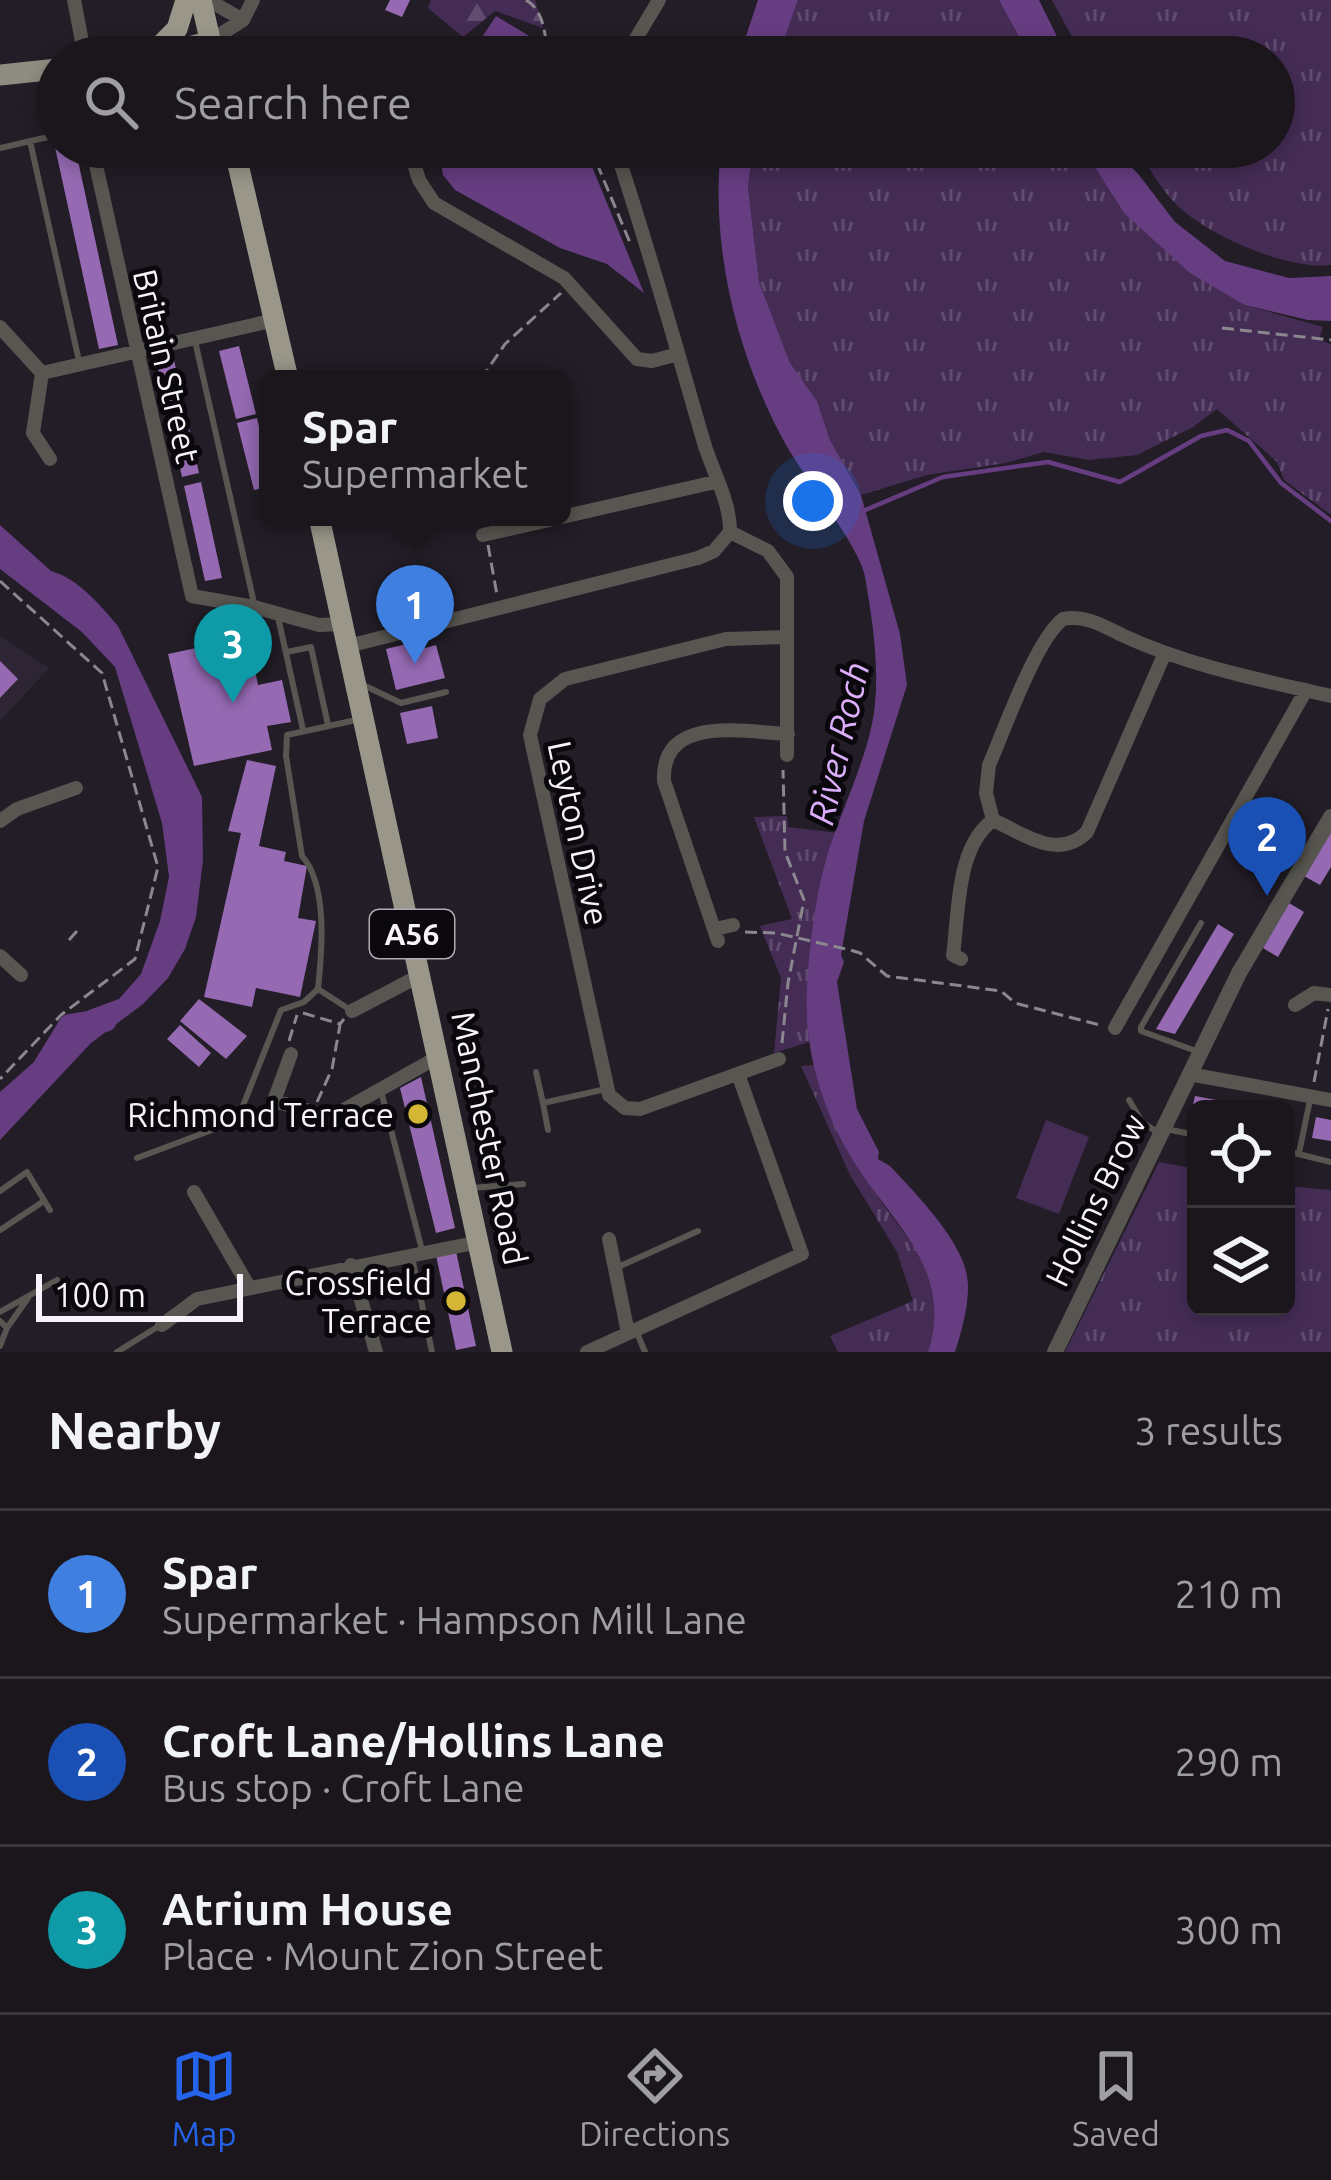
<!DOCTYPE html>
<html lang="en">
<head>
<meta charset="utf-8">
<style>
  body { margin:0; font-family:Ubuntu,sans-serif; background:#231f25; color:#f1f3f6 }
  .controls { position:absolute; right:36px; bottom:36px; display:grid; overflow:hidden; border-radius:18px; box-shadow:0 6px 18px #0003 }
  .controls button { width:108px; height:108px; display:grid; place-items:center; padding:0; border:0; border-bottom:3px solid #38353b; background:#1a161c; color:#f1f3f6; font:60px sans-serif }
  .scale { position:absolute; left:36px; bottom:30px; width:207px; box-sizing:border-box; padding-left:12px; border:6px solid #f7f3fa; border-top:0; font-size:33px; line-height:42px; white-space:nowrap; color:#f7f3fa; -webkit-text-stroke:9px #0a080c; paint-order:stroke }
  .you { position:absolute; left:813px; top:501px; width:42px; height:42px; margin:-30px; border:9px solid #fff; border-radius:50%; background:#1a73e8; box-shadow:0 0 0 18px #1a73e833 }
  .badge { display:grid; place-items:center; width:78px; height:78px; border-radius:50%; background:#2563eb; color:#fff; font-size:39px; font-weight:700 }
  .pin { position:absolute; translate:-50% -99px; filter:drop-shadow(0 3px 6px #0008) }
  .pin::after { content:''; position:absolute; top:63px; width:42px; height:36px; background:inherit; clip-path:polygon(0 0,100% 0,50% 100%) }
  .popup { position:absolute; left:259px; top:370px; width:312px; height:156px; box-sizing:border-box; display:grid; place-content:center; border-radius:18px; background:#1a161c; filter:drop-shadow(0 3px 9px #0005); font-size:39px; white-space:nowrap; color:#9f9fa3 }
  .popup b { font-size:45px; color:#f1f3f6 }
  .popup::after { content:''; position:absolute; left:50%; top:100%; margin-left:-24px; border:24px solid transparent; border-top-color:#1a161c }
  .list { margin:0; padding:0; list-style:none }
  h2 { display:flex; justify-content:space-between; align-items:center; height:156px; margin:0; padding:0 48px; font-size:51px }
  h2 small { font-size:39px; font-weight:400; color:#9f9fa3 }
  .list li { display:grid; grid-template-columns:78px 1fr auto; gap:36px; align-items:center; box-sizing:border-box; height:168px; padding:0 48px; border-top:3px solid #38353b }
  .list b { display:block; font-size:45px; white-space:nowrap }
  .list p { margin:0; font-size:39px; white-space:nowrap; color:#9f9fa3 }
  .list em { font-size:39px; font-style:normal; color:#9f9fa3 }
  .icon { flex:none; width:66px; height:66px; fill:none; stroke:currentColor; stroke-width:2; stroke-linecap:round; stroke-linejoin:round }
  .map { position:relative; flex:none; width:1331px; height:1352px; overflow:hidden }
  .search { position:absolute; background:#1a161c; box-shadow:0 6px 18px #0003; left:36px; right:36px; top:36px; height:132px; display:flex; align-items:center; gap:30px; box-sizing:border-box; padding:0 42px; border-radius:66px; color:#9f9fa3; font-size:45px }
  .sheet { height:660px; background:#1a161c }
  nav { display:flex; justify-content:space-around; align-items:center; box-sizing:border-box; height:168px; border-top:3px solid #38353b; background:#1a161c; font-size:33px; color:#9f9fa3 }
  nav a { display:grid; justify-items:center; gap:6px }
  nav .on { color:#2563eb }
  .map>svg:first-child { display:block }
</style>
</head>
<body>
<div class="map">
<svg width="1331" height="1352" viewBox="0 0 1331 1352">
  <defs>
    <pattern id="grass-tufts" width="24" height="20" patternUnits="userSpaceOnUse" patternTransform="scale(3)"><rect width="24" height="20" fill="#452c55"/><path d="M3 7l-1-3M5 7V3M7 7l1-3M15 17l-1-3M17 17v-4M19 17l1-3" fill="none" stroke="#614b6e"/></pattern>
    <pattern id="forest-firs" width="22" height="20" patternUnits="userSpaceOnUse" patternTransform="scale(3)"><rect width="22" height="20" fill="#452c55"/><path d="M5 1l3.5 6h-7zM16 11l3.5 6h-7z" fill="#614b6e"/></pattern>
  </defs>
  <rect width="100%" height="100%" fill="#221d26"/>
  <path fill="#2d2533" d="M0 636 49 668 0 721Z"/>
  <path fill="url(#grass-tufts)" d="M798 0H999L1030 57H778Z
    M1052 0H1331V265C1287 270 1205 235 1174 202 1159 187 1148 165 1136 147H1274V57H1083Z
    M753 147H1082L1124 213 1245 305 1323 327 1319 340 1331 344V515L1284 480 1277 462 1217 409 1193 427 1137 455 1089 460 1044 452 1006 463 927 475 861 495 830 440 817 401 790 363 759 282 748 187Z
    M787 816 788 827 838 833C810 893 806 976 809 1042L774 1053 781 978 760 926 792 919 754 817Z
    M815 1065C822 1108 851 1154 875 1192 893 1221 918 1246 931 1278 940 1302 935 1329 928 1352H838L830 1336 913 1301 897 1252 850 1175 801 1066Z
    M1159 1162 1196 1169V1307H1286V1186L1331 1190V1352H1065Z"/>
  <path fill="url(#forest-firs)" d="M431 0H535L543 28 495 11 463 37 428 8Z"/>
  <path fill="#452c55" d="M1046 1120 1089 1137 1059 1214 1016 1198Z"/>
  <path fill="#673d82" d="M758 0H798L778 57H739Z
    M999 0H1039L1067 57H1030Z
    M496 16 536 40 546 57H469Z
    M438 147H584L644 293 607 264 560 248 455 190 443 175Z
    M721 147H753L748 187 759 282 790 363 817 401 830 440 861 495 900 634 907 685 864 821 841 955 844 962 837 982 857 1109 879 1152 878 1159 890 1166C915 1193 961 1239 967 1276 971 1299 962 1330 955 1352H928C955 1270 891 1222 852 1159 830 1122 815 1083 809 1040 802 995 813 903 826 860 840 810 870 756 875 704 879 662 872 618 865 577 861 549 803 475 786 445 737 357 710 247 721 147Z
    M1082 147H1112L1139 175 1175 222 1225 261 1289 278 1331 276V321L1308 320 1245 305 1190 273 1124 213Z
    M0 525 51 571C79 579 100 605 118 626L202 797 203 860 196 917 185 949 168 978 143 1004 91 1043 0 1140V1098L89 1010 119 999 141 974 160 921 169 877 162 823 115 667 82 632 0 569Z"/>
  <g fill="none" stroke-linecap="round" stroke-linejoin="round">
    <path stroke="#673d82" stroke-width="4.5" d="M863 511 943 477 1048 462 1120 482 1201 436 1227 430 1249 441 1281 483 1331 521"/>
    <path stroke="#673d82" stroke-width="24" d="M0 1108 43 1070 70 1026 105 1020"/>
  </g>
  <path fill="#966ab3" d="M390 0H410L402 17 385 10Z
    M55 147H75L118 345 99 349Z
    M239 346 256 414 236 419 219 351Z
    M174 360 199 473 182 477 157 364Z
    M257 418 268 463V487L254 490 237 423Z
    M201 482 222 578 205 581 184 486Z
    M248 637 258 685 282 680 291 722 267 726 272 750 194 766 168 654Z
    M423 640 425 648 436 645 445 678 396 690 386 649Z
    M0 661 18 679 0 698Z
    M432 706 438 738 407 744 400 713Z
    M247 760 276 766 259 846 286 852 284 861 307 866 298 918 316 921 300 997 256 988 252 1007 204 997 241 833 228 831Z
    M1331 830V867L1320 885 1304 876Z
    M1289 903 1304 912 1278 957 1263 948Z
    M1218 924 1234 934 1175 1034 1156 1029Z
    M199 999 247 1036 226 1059 180 1021Z
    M180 1025 211 1053 199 1067 167 1039Z
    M421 1077 455 1228 436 1233 400 1088Z
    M1195 1096 1253 1107V1109H1192Z
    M1316 1117 1331 1120V1141L1312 1138Z
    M456 1251 476 1346 456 1350 436 1255Z"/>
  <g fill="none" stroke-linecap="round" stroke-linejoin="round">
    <path stroke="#8b878f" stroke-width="3" stroke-dasharray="12 6" stroke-linecap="butt" d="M526 0C546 12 544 37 549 57
      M590 147 631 245
      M1222 328 1331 340
      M481 379 505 344 561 293
      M488 545 497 595
      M0 581 102 673 158 867 135 959 61 1015 0 1079
      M745 932 776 933 850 950 860 953 887 976 1001 991 1015 1003 1100 1025
      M69 940 77 931
      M303 1013 340 1024 344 1019
      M289 1041 297 1015
      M782 1043 788 983 804 900 785 852 783 770
      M1314 1082 1328 1009
      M317 1102 332 1069 340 1025"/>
    <path stroke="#575650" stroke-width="6" d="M30 141 79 361
      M0 148 57 135
      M195 341 254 603
      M278 617 303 730
      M287 652 311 647 328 725
      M359 683 401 703 446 692
      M352 1011 318 989C322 952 328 885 302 856L286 756 287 735 361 719
      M1196 1051 1141 1031V1027L1201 923
      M536 1072 543 1103 606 1089
      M381 1091 422 1250
      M1129 1100 1142 1122 1157 1132
      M543 1103 548 1130
      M1166 1129 1196 1135
      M1286 1151 1331 1162
      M1299 1153 1310 1100
      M137 1158 228 1124 242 1108 281 1010 304 1002 318 989
      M471 1188 523 1184
      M0 1191 27 1172 50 1210
      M0 1230 44 1201
      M412 1257 432 1352
      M618 1267 698 1231
      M0 1312 57 1280
      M0 1321 7 1328 0 1346
      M7 1328 28 1298
      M637 1333 645 1352
      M117 1352 159 1326"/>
    <path stroke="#575650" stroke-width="14" d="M74 0 85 57
      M208 0 243 20
      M210 41 243 20 253 0
      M625 57 659 0
      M92 147 192 596 254 607 319 625 343 624
      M409 147 419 180 434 203 564 278 637 359 652 361 678 354
      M615 147C648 245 675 343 704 443 712 470 731 503 730 532
      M0 327 42 373 33 433 50 459
      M42 373 275 320
      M730 532 768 551 787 577V755
      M483 535 715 482
      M1063 619C1036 639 1004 731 989 765L986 793 993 820C1024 834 1058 861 1087 832L1164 655
      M1063 619C1085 614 1105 627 1124 636 1189 666 1261 680 1331 696
      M348 646 698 558 714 551 730 532
      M0 821 17 809 76 788
      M715 929 733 925
      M718 941 664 781C661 714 744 732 788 734
      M0 956 21 975
      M961 959 953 955C959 912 956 847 993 820
      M1295 1005 1314 993 1331 995
      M352 1011 421 975
      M1115 1028 1306 690
      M291 1054 274 1101 331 1117 429 1062 440 1061
      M779 1059 640 1109 625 1108 609 1095 530 735 540 699 565 679 726 639 787 637
      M1189 1074 1331 1100
      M194 1192 249 1287
      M609 1239 628 1333
      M351 1265 376 1352
      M162 1325 197 1299 479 1242
      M587 1352 802 1254 738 1074"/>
    <path stroke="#575650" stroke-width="16" d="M1055 1352 1239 973 1331 817"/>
    <path stroke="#8f8c81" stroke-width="21" d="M153 57 210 41
      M0 75 57 69"/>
    <path stroke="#9a978a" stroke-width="21" d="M201 0 214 57
      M149 57 177 29 186 0
      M234 147 288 379
      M319 517 502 1352"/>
  </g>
  <g fill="#d3b635" stroke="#0a080c" stroke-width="4.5">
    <circle cx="418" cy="1114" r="12"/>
    <circle cx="456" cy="1301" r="12"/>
  </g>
  <g text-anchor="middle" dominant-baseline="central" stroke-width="10" stroke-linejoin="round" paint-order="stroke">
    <rect fill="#0a080c" stroke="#b0acb3" stroke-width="3" x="370" y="910" width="84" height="48" rx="9"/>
    <g font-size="30" font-weight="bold" fill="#f7f3fa">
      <text x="412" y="934">A56</text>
    </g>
    <g font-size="33" fill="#f7f3fa" stroke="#0a080c">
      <text transform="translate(167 366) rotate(77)">Britain Street</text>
      <text transform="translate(579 833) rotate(78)">Leyton Drive</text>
      <text transform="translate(490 1138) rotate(78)">Manchester Road</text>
      <text transform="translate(1095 1200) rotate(-64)">Hollins Brow</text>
    </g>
    <g font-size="33" fill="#f7f3fa" stroke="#0a080c" text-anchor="end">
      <text x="394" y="1114">Richmond Terrace</text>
      <text x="432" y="1282">Crossfield<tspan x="432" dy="38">Terrace</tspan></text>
    </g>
    <g font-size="36" font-style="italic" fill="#dcaefc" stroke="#0a080c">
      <text transform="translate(838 743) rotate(-77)">River Roch</text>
    </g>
  </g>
</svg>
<div class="controls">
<button><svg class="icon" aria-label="locate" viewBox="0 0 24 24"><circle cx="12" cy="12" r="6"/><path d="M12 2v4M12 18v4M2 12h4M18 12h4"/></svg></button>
<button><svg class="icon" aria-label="layers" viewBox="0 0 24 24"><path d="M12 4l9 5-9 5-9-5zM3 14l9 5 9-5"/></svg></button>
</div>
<div class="scale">100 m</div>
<div class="you"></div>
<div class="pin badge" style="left:415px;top:664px;background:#3f7fe0">1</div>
<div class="popup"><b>Spar</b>Supermarket</div>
<div class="pin badge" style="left:1267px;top:896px;background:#1a4fb4">2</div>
<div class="pin badge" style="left:233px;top:703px;background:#0f9aa8">3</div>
<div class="search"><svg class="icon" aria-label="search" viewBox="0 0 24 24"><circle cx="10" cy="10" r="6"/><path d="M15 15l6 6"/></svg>Search here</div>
</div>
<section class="sheet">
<h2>Nearby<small>3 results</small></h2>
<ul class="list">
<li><span class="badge" style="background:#3f7fe0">1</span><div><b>Spar</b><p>Supermarket · Hampson Mill Lane</p></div><em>210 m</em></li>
<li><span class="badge" style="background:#1a4fb4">2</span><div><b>Croft Lane/Hollins Lane</b><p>Bus stop · Croft Lane</p></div><em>290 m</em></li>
<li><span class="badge" style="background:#0f9aa8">3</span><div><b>Atrium House</b><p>Place · Mount Zion Street</p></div><em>300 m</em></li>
</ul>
</section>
<nav>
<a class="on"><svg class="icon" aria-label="map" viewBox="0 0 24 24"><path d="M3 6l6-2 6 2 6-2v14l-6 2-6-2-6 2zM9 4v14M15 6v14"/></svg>Map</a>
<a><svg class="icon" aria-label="directions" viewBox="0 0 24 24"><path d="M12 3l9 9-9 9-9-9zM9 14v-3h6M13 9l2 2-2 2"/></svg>Directions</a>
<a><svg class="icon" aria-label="saved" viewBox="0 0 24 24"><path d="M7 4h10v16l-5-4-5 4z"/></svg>Saved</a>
</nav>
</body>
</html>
